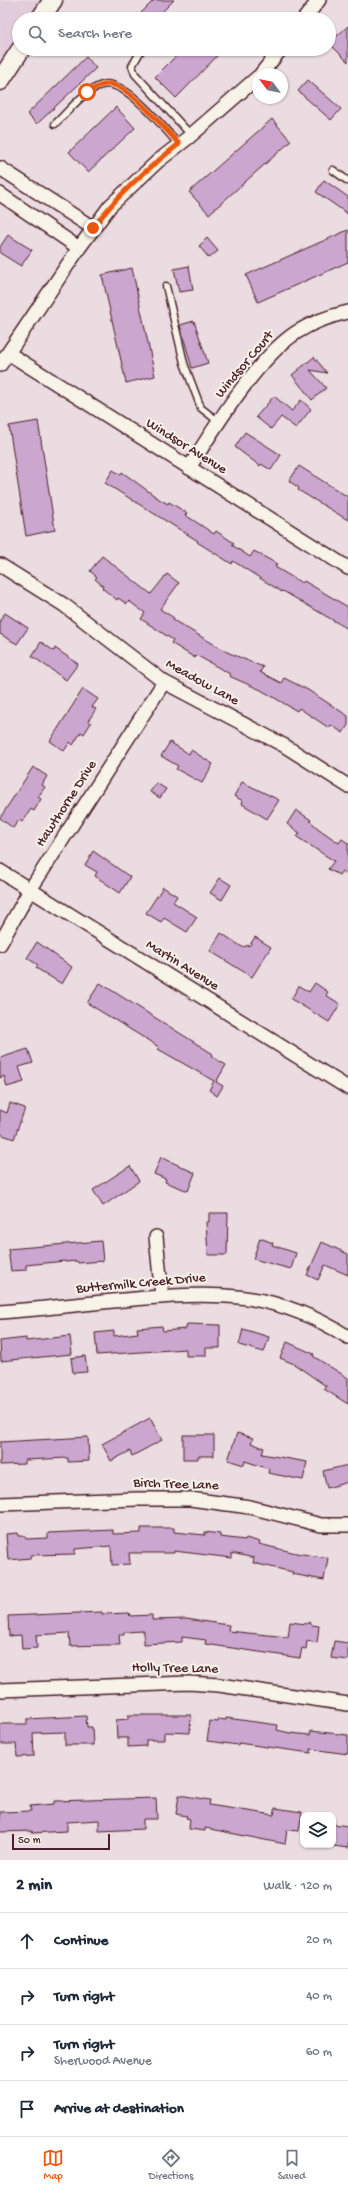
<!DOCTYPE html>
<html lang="en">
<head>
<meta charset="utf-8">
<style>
  body { margin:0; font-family:"Gochi Hand",sans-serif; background:#f6f6f7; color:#1f2937 }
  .controls { position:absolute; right:12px; bottom:12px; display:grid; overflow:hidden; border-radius:8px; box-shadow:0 1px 3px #0004 }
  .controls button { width:36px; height:36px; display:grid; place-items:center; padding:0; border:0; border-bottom:1px solid #e0e1e3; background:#fff; color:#1f2937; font:20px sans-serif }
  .compass { position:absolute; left:252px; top:68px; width:36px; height:36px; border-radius:50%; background:#fff; box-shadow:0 1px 3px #0004; rotate:302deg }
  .scale { position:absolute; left:12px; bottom:10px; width:98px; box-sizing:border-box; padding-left:4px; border:2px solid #4a1f2b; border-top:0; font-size:11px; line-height:14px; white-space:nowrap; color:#4a1f2b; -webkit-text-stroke:3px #f7f3e8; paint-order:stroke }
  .stop { position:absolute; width:12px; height:12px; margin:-9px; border:3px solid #ea580c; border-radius:50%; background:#fff }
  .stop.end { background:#ea580c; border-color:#fff; box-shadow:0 1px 4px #0008 }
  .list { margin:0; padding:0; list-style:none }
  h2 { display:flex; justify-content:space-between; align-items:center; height:52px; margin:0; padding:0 16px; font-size:17px }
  h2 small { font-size:13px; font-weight:400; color:#747a83 }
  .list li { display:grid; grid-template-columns:26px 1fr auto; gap:12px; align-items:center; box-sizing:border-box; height:56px; padding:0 16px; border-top:1px solid #e0e1e3 }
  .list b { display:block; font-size:15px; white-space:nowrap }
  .list p { margin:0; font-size:13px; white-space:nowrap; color:#747a83 }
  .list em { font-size:13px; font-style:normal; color:#747a83 }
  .icon { flex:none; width:22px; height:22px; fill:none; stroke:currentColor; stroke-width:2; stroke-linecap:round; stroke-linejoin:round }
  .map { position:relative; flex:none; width:348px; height:1860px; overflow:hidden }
  .search { position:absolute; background:#fff; box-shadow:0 1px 3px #0004; left:12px; right:12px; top:12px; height:44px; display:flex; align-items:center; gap:10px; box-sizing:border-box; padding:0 14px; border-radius:22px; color:#747a83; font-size:15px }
  .sheet { height:276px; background:#fff }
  nav { display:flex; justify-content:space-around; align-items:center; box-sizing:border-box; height:56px; border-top:1px solid #e0e1e3; background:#fff; font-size:11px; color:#747a83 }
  nav a { display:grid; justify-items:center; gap:2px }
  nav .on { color:#ea580c }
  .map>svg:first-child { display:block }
</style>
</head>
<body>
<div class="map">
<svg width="348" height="1860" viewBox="0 0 348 1860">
  <rect width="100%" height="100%" fill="#eadce0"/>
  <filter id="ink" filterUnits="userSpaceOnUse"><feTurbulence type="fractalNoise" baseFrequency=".025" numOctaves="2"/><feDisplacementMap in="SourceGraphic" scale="8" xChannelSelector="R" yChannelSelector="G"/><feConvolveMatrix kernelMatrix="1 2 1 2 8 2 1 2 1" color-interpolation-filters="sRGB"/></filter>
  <g filter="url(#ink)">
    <path fill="#e1ccdb" d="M0 0H53L40 19H19V49L0 80Z"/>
    <path fill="#cba6cf" stroke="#4a1f2b" d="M154 0H174L155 19H135Z
      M348 26V62L329 43Z
      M183 49H224L176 98 155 77Z
      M86 57 96 68 37 124 27 114Z
      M308 80 341 109 331 120 298 91Z
      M116 107 135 128 88 172 69 152Z
      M272 119 291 141 209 214 189 192Z
      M324 180 348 197V214L316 192Z
      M348 230V262L258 302 246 275Z
      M8 235 32 250 21 266 0 253V247Z
      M207 238 218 251 209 258 199 246Z
      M189 266 193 290 179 292 174 269Z
      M132 268 155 376 126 383 102 275Z
      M194 321 208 363 192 368 180 325Z
      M314 357 327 373 310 370 326 388 312 400 292 375Z
      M274 396 292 411 301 400 311 409 296 428 281 417 271 429 256 417Z
      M38 421 55 530 26 536 9 426Z
      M245 432 281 455 271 470 261 464 260 466 235 447Z
      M299 466 348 497V520L298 490 299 488 289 481Z
      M113 470 121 475 122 472 159 499 168 504 169 502 187 513 185 515 193 520 214 534 216 531 234 543 232 545 250 557 254 551 277 564 275 567 302 583 304 581 348 607V629L283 591 282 592 233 561 232 564 197 542 198 541 105 483Z
      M102 556 151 594 167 574 179 583 160 609 174 618 173 620 227 652 263 667 260 672 281 683 284 678 308 690 348 716V725L343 733 331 725 329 728 299 708 297 711 261 690 229 676 230 674 196 655 195 658 171 643 173 640 141 619 145 613 129 601 127 604 118 598 117 600 102 588 103 586 95 579 97 577 90 571Z
      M5 613 28 628 17 644 0 634V620Z
      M41 642 54 651 55 648 78 664 66 680 32 656Z
      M83 689 98 699 92 707 96 709 88 721 91 723 84 734 81 732 73 745 70 742 64 751 50 741Z
      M170 742 189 754 191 750 213 764 202 783 176 769 178 766 161 756Z
      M33 767 47 776 42 785 45 787 38 797 41 799 34 811 31 809 22 822 19 820 13 828 0 818Z
      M242 782 279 800 267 819 242 804 243 801 234 796Z
      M156 783 166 789 160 798 150 792Z
      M296 810 311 820 310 821 319 829 339 843 342 839 348 843V875L342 871 339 875 328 869 334 861 297 837 300 833 287 824Z
      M93 851 130 877 120 893 95 876 97 872 85 865Z
      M220 878 231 885 222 900 210 893Z
      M163 887 177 896 173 902 197 917 187 932 164 918 161 922 146 913Z
      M221 933 242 947 250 945 255 937 271 947 252 977 210 951Z
      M37 942 72 967 62 984 36 968 38 965 27 958Z
      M100 983 213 1054 211 1056 226 1065 216 1082 223 1086 217 1096 209 1090 214 1081 158 1049 159 1047 87 1003Z
      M315 983 328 992 326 995 340 1004 329 1022 291 999 299 986 309 992Z
      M28 1049 33 1063 19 1067 24 1082 7 1087 4 1076 0 1078V1058Z
      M10 1103 25 1108 14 1139 0 1134V1110L7 1113Z
      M161 1157 195 1173 188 1191 165 1182 166 1179 154 1174Z
      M130 1166 139 1181 103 1206 93 1190Z
      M209 1213H228L227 1255H208L206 1222H209Z
      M260 1238 273 1243 272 1245 296 1253 291 1269 253 1259Z
      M101 1241 103 1261 78 1263 77 1261 65 1262V1261L26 1265V1270L11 1271 8 1249Z
      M322 1242 348 1254V1275L325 1265 318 1280 307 1275Z
      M187 1324 220 1325V1348H206V1356H186V1349L97 1355 95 1333 114 1331V1336L138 1333 137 1328 162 1326 163 1331 186 1329Z
      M243 1329 269 1337 264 1352 239 1345Z
      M70 1336 72 1354 1 1361 0 1341 26 1338V1341Z
      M287 1342 314 1354 313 1356 348 1378V1404L324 1389 326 1386 294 1364 280 1358Z
      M85 1356 87 1372 73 1373 71 1358Z
      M150 1418 162 1440 132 1456 130 1451 111 1461 102 1444Z
      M237 1433 253 1438 251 1443 264 1448 262 1454 307 1462 303 1480 268 1473 269 1469 245 1461 244 1465 228 1460Z
      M183 1435H214V1456H198V1459H183Z
      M88 1437 89 1461 68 1462V1458L25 1460V1464L0 1465V1442Z
      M348 1465V1482L327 1488 323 1471Z
      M141 1528H174V1532L205 1535V1532L220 1534V1537L245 1540 246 1538 260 1542 259 1544 296 1553 328 1558 324 1580 292 1574 293 1572 253 1563 254 1558 232 1553V1558L174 1551V1553H129L130 1564 112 1565 111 1546 75 1549V1554L30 1555 31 1558 8 1560 6 1534 18 1533 19 1536H25L26 1539 48 1538V1533L113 1530V1534L141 1533Z
      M102 1612V1614L129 1613 130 1616 152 1615V1620L186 1619 229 1625 228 1631 288 1637 290 1622 306 1624 309 1622 312 1625 319 1626 317 1643 307 1641 306 1649 302 1648 300 1658 205 1644 206 1640 182 1637V1642L144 1644V1631L124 1632V1635H119L120 1645H105L70 1646 69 1633 36 1635 37 1648 22 1649 21 1635 9 1636 8 1616Z
      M334 1641 348 1643V1660L331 1658Z
      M128 1715H191L190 1733 165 1732V1740H146V1746L128 1747V1738H117L116 1720 128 1719Z
      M86 1716 87 1727H92L93 1745H65V1732L33 1733 34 1756 17 1757 16 1744H0V1724H27V1719Z
      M226 1718 278 1725 277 1730 290 1733 310 1735 311 1731 348 1735V1754L311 1749V1753L238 1743V1745L207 1741 210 1721 218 1722 219 1719 226 1720Z
      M179 1795 210 1800 209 1805 274 1815 275 1808 302 1812 299 1831 287 1830 285 1844 205 1828V1831L189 1829 190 1819 186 1818 187 1816 176 1814Z
      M156 1798 157 1819H143V1829L99 1831V1820L67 1822V1831L32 1833V1831L0 1832V1812L31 1811 30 1806 54 1804V1801Z
      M333 1824 348 1826V1848L333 1846Z"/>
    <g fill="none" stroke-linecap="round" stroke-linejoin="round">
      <g stroke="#4a1f2b" stroke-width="9">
        <path id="lane" d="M142 49 132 66 135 74 191 135
          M55 124C69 111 83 91 102 85 125 78 165 129 179 145
          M333 170 348 181
          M166 286 184 363 201 408 219 422"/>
      </g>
      <g stroke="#4a1f2b" stroke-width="16">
        <path id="street" d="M304 19 319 0
          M261 74 281 49
          M0 168 93 228
          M0 194 79 248
          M8 353 348 568
          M0 365 79 248 110 206 158 161 189 137 258 77
          M189 468C214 428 258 357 297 332 313 322 330 316 348 312
          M0 565 64 605 164 682 285 746 348 786
          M0 871 348 1088
          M0 944 30 890 164 682
          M156 1237 162 1297
          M0 1312C41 1309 82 1304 124 1300 211 1292 270 1288 348 1337
          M0 1504 137 1499H190L250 1507 321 1525H348
          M0 1690 188 1683 219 1685 348 1704"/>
      </g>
      <g stroke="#4a1f2b" stroke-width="21">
        <path id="secondary" d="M40 19 53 0
          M0 81 21 49"/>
      </g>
      <use href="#lane" stroke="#f7f3e8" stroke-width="6"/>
      <use href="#street" stroke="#f7f3e8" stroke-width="13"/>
      <use href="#secondary" stroke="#f7f3e8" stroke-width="18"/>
    </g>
  </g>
  <g fill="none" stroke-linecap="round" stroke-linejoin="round" filter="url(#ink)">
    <path stroke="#ea580c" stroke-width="5" d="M87 92C94 89 102 83 110 84 131 87 165 129 179 144 147 169 117 195 93 228"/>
  </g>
  <g text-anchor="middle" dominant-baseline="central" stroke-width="4" stroke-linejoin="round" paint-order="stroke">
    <g font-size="14" fill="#4a1f2b" stroke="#f7f3e8">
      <text transform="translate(245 365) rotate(-50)">Windsor Court</text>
      <text transform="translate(186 447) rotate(32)">Windsor Avenue</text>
      <text transform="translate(202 683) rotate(29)">Meadow Lane</text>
      <text transform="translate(67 804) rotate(-57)">Hawthorne Drive</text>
      <text transform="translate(182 966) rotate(32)">Martin Avenue</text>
      <text transform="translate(141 1284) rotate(-5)">Buttermilk Creek Drive</text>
      <text transform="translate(176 1485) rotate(2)">Birch Tree Lane</text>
      <text transform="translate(175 1669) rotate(1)">Holly Tree Lane</text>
    </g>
  </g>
</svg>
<div class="controls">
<button><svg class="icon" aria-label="layers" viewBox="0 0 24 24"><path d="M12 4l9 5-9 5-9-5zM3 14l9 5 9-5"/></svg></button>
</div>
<svg class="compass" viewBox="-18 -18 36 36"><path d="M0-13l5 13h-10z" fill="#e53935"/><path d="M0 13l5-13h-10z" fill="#747a83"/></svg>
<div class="scale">50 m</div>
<div class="stop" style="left:87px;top:92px"></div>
<div class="stop end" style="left:93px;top:228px"></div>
<div class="search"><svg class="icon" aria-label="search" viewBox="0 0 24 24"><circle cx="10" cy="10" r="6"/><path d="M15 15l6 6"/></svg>Search here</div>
</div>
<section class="sheet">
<h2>2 min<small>Walk · 120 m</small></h2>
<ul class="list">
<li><svg class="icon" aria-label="ahead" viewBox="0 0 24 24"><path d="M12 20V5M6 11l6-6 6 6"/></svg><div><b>Continue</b></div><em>20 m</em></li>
<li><svg class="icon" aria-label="right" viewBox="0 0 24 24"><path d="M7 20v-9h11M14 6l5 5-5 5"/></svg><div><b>Turn right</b></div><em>40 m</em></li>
<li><svg class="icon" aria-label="right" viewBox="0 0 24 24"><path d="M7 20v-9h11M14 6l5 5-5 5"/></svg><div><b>Turn right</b><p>Sherwood Avenue</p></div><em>60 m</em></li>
<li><svg class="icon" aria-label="arrive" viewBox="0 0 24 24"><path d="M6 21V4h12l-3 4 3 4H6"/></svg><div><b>Arrive at destination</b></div></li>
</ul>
</section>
<nav>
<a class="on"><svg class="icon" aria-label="map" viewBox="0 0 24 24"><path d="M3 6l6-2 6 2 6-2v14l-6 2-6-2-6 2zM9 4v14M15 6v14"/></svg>Map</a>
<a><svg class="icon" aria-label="directions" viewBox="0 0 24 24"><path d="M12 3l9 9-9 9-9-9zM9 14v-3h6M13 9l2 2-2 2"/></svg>Directions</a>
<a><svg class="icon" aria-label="saved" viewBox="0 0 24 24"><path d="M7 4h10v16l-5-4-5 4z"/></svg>Saved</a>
</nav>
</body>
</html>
